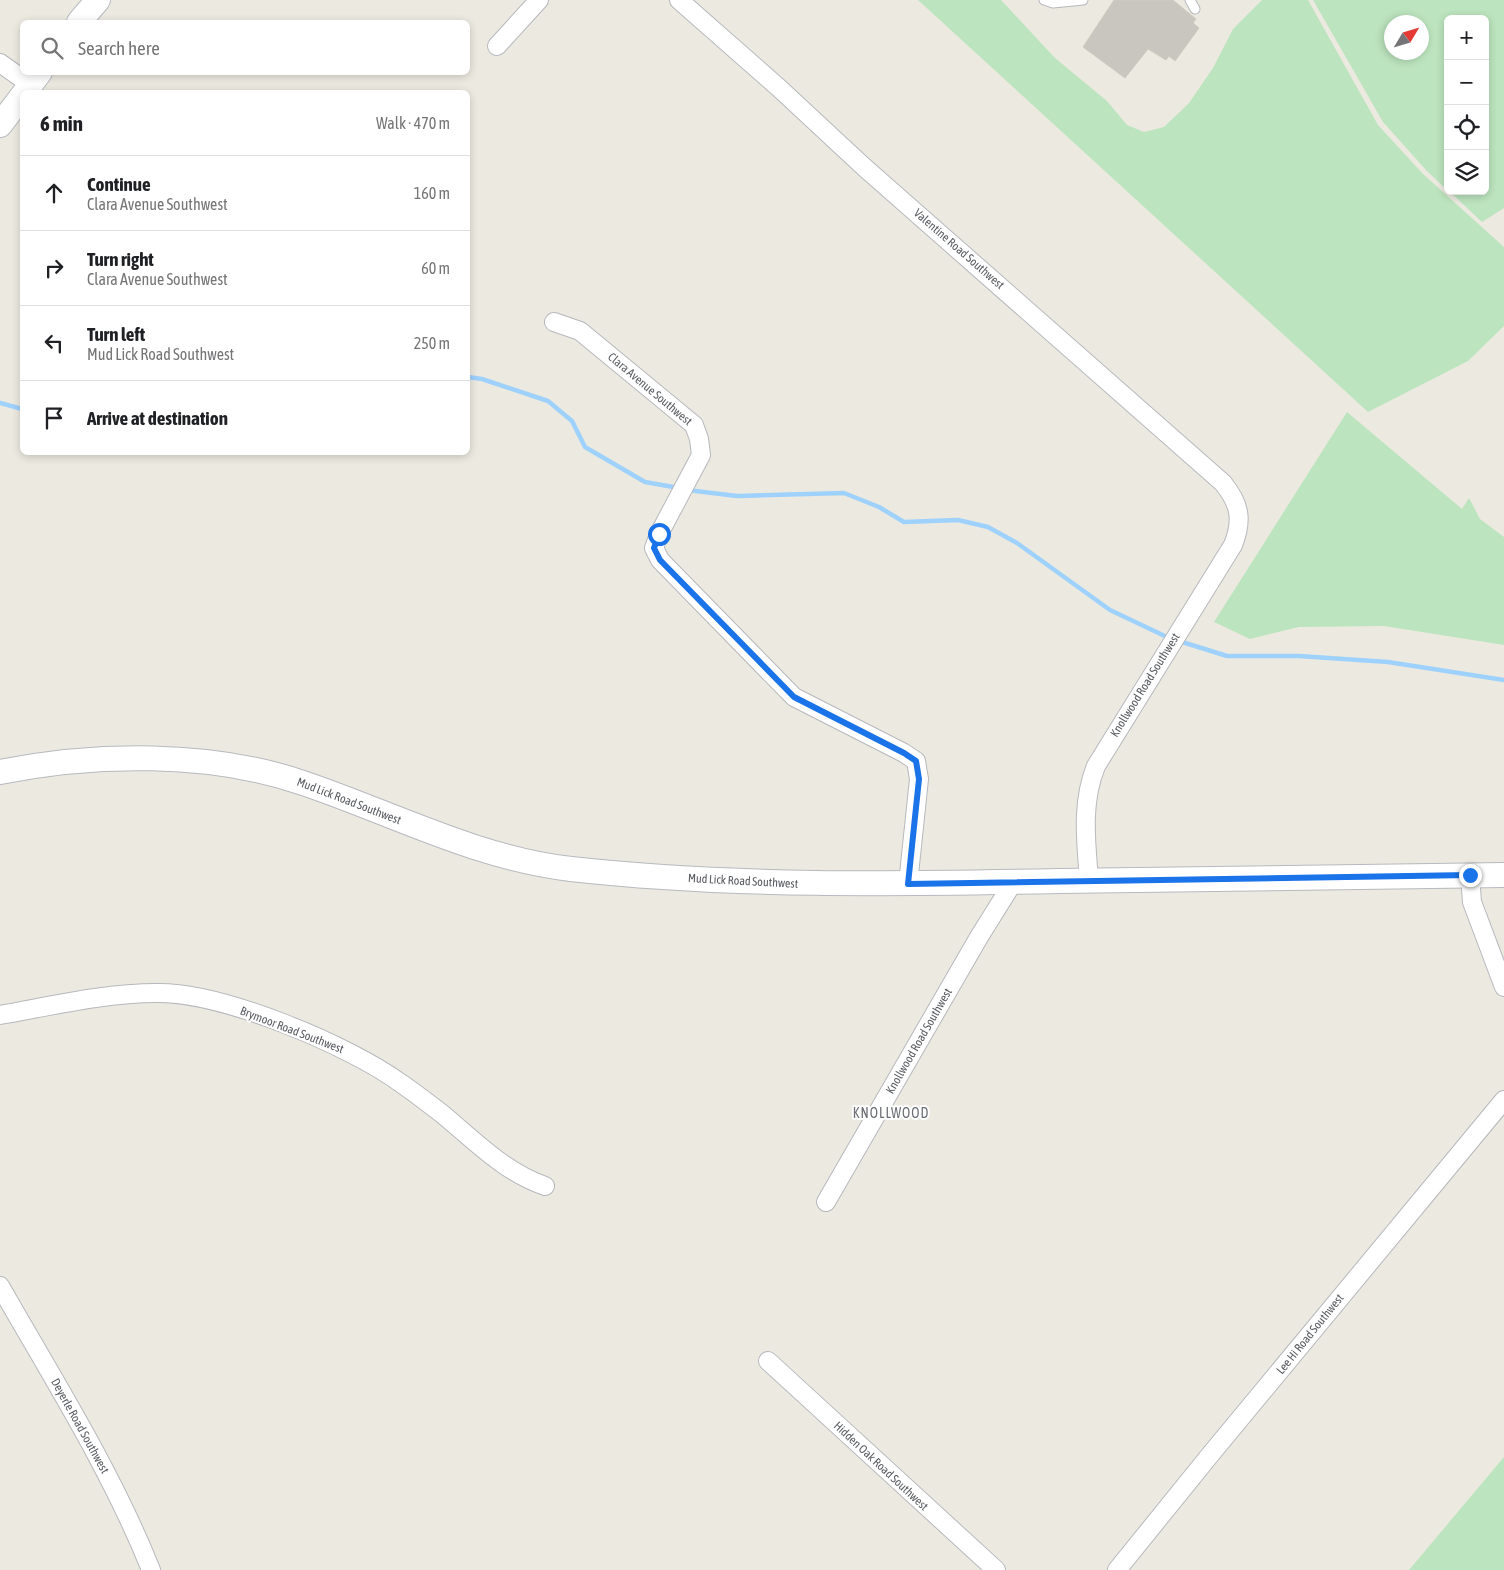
<!DOCTYPE html>
<html lang="en">
<head>
<meta charset="utf-8">
<style>
  body { margin:0; font-family:"Asap Condensed",sans-serif; background:#f6f6f6; color:#202124 }
  .controls { position:absolute; right:15px; top:15px; display:grid; overflow:hidden; border-radius:8px; box-shadow:0 2px 8px #0003 }
  .controls button { width:45px; height:45px; display:grid; place-items:center; padding:0; border:0; border-bottom:1px solid #e0e0e0; background:#fff; color:#202124; font:25px sans-serif }
  .compass { position:absolute; left:1384px; top:15px; width:45px; height:45px; border-radius:50%; background:#fff; box-shadow:0 2px 8px #0003; rotate:52deg }
  .stop { position:absolute; width:15px; height:15px; margin:-11px; border:4px solid #1a73e8; border-radius:50%; background:#fff }
  .stop.end { background:#1a73e8; border-color:#fff; box-shadow:0 1px 5px #0008 }
  .list { margin:0; padding:0; list-style:none }
  h2 { display:flex; justify-content:space-between; align-items:center; height:65px; margin:0; padding:0 20px; font-size:21px }
  h2 small { font-size:16px; font-weight:400; color:#757577 }
  .list li { display:grid; grid-template-columns:32px 1fr auto; gap:15px; align-items:center; box-sizing:border-box; height:75px; padding:0 20px; border-top:1px solid #e0e0e0 }
  .list b { display:block; font-size:19px; white-space:nowrap }
  .list p { margin:0; font-size:16px; white-space:nowrap; color:#757577 }
  .list em { font-size:16px; font-style:normal; color:#757577 }
  .icon { flex:none; width:28px; height:28px; fill:none; stroke:currentColor; stroke-width:2; stroke-linecap:round; stroke-linejoin:round }
  .map { position:relative; flex:none; width:1504px; height:1570px; overflow:hidden }
  .search { position:absolute; background:#fff; box-shadow:0 2px 8px #0003; left:20px; top:20px; width:450px; height:55px; display:flex; align-items:center; gap:12px; box-sizing:border-box; padding:0 18px; border-radius:8px; color:#757577; font-size:19px }
  .panel { position:absolute; background:#fff; box-shadow:0 2px 8px #0003; left:20px; top:90px; width:450px; height:365px; border-radius:8px }
  .map>svg:first-child { display:block }
</style>
</head>
<body>
<div class="map">
<svg width="1504" height="1570" viewBox="0 0 1504 1570">
  <rect width="100%" height="100%" fill="#eceae0"/>
  <path fill="#bce4be" fill-rule="evenodd" d="M918 0H1001L1055 58 1107 101 1127 125 1144 132 1164 127 1189 103 1213 68 1233 29 1262 0H1308L1378 125 1423 174 1504 247V326L1468 361 1368 412Z
    M1313 0H1504V208L1482 222 1449 191H1485V19H1448V191L1426 170 1383 122ZM1422 22V52H1392V22Z
    M1347 412 1462 509 1469 498 1480 519 1504 537V645L1384 626 1299 627 1250 639 1214 622Z
    M1504 1457V1570H1409Z"/>
  <g fill="none" stroke-linecap="round" stroke-linejoin="round">
    <path stroke="#9fd1fd" stroke-width="4.5" d="M468 377 482 379 548 401 572 421 585 447 645 482 679 488
      M0 403 22 409
      M687 490 737 496 844 493 879 507 904 522 958 520 988 527 1017 543 1110 610 1169 638
      M1179 641 1227 656H1299L1388 662 1504 680"/>
  </g>
  <path fill="#c9c6c0" stroke="#d0cbbf" d="M1114 0H1173L1196 19 1193 23 1199 28 1175 61 1169 56 1166 60 1148 49 1125 78 1083 47Z"/>
  <g fill="none" stroke-linecap="round" stroke-linejoin="round">
    <g stroke="#b6b8bd" stroke-width="11">
      <path id="lane" d="M1044 0 1053 3 1083 0
        M1190 0 1195 9"/>
    </g>
    <g stroke="#b6b8bd" stroke-width="20">
      <path id="street" d="M679 0 779 88 864 167 1223 483C1240 504 1243 520 1233 545L1096 766C1081 803 1086 841 1089 880
        M497 46 539 0
        M0 63 31 85
        M554 322 580 331 694 425 699 439 701 455 659 534 654 548 660 560 794 697 904 753 916 761 919 779 908 884
        M1470 875 1472 902 1504 987
        M0 1015C51 1006 105 993 157 993 222 992 349 1045 402 1084 415 1093 428 1103 441 1113 474 1140 504 1172 545 1186
        M826 1202 979 937 1014 881
        M0 1286C53 1379 111 1470 151 1570
        M768 1361 996 1570
        M1117 1570 1210 1455 1504 1100"/>
    </g>
    <g stroke="#b6b9bf" stroke-width="26">
      <path id="secondary" d="M79 22 98 0
        M25 92 40 72
        M0 125 22 96
        M0 772C95 753 210 751 303 783 392 813 476 858 571 869 734 887 897 884 1060 881 1208 878 1356 876 1504 875"/>
    </g>
    <use href="#lane" stroke="#fff" stroke-width="9"/>
    <use href="#street" stroke="#fff" stroke-width="18"/>
    <use href="#secondary" stroke="#fff" stroke-width="24"/>
  </g>
  <g fill="none" stroke-linecap="round" stroke-linejoin="round">
    <path stroke="#1a73e8" stroke-width="6" d="M659 534 654 548 660 560 794 697 904 753 916 761 919 779 908 884 1470 875"/>
  </g>
  <g text-anchor="middle" dominant-baseline="central" stroke-width="4" stroke-linejoin="round" paint-order="stroke">
    <g font-size="12" fill="#595c61" stroke="#fff">
      <text transform="translate(959 249) rotate(41)">Valentine Road Southwest</text>
      <text transform="translate(650 389) rotate(40)">Clara Avenue Southwest</text>
      <text transform="translate(1145 685) rotate(-58)">Knollwood Road Southwest</text>
      <text transform="translate(349 801) rotate(21)">Mud Lick Road Southwest</text>
      <text transform="translate(743 881) rotate(3)">Mud Lick Road Southwest</text>
      <text transform="translate(292 1030) rotate(21)">Brymoor Road Southwest</text>
      <text transform="translate(919 1041) rotate(-60)">Knollwood Road Southwest</text>
      <text transform="translate(1310 1334) rotate(-51)">Lee Hi Road Southwest</text>
      <text transform="translate(80 1426) rotate(61)">Deyerle Road Southwest</text>
      <text transform="translate(881 1466) rotate(43)">Hidden Oak Road Southwest</text>
    </g>
    <g font-size="14" letter-spacing="1" fill="#6a6e73" stroke="#fff">
      <text x="891" y="1113">KNOLLWOOD</text>
    </g>
  </g>
</svg>
<div class="controls">
<button>+</button>
<button>−</button>
<button><svg class="icon" aria-label="locate" viewBox="0 0 24 24"><circle cx="12" cy="12" r="6"/><path d="M12 2v4M12 18v4M2 12h4M18 12h4"/></svg></button>
<button><svg class="icon" aria-label="layers" viewBox="0 0 24 24"><path d="M12 4l9 5-9 5-9-5zM3 14l9 5 9-5"/></svg></button>
</div>
<svg class="compass" viewBox="-18 -18 36 36"><path d="M0-13l5 13h-10z" fill="#e53935"/><path d="M0 13l5-13h-10z" fill="#757577"/></svg>
<div class="stop" style="left:659px;top:534px"></div>
<div class="stop end" style="left:1470px;top:875px"></div>
<div class="search"><svg class="icon" aria-label="search" viewBox="0 0 24 24"><circle cx="10" cy="10" r="6"/><path d="M15 15l6 6"/></svg>Search here</div>
<section class="panel">
<h2>6 min<small>Walk · 470 m</small></h2>
<ul class="list">
<li><svg class="icon" aria-label="ahead" viewBox="0 0 24 24"><path d="M12 20V5M6 11l6-6 6 6"/></svg><div><b>Continue</b><p>Clara Avenue Southwest</p></div><em>160 m</em></li>
<li><svg class="icon" aria-label="right" viewBox="0 0 24 24"><path d="M7 20v-9h11M14 6l5 5-5 5"/></svg><div><b>Turn right</b><p>Clara Avenue Southwest</p></div><em>60 m</em></li>
<li><svg class="icon" aria-label="left" viewBox="0 0 24 24"><path d="M17 20v-9H6M10 6l-5 5 5 5"/></svg><div><b>Turn left</b><p>Mud Lick Road Southwest</p></div><em>250 m</em></li>
<li><svg class="icon" aria-label="arrive" viewBox="0 0 24 24"><path d="M6 21V4h12l-3 4 3 4H6"/></svg><div><b>Arrive at destination</b></div></li>
</ul>
</section>
</div>
</body>
</html>
